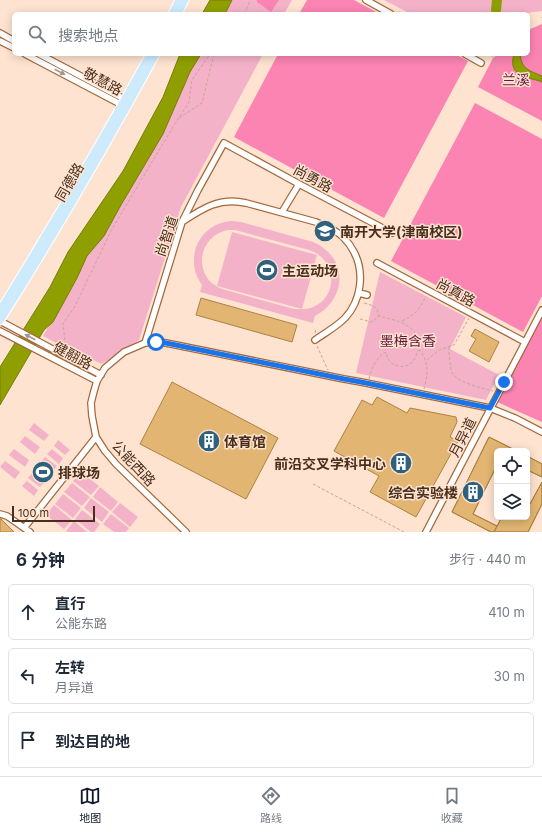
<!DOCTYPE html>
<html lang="zh">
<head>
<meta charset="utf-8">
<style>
  body { margin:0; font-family:Inter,"Noto Sans SC",sans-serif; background:#f6f6f7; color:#1f2937 }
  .controls { position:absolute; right:12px; bottom:12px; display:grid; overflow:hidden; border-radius:6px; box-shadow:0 2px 10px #0003 }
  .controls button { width:36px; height:36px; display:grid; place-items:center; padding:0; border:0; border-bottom:1px solid #e0e1e3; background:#fff; color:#1f2937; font:20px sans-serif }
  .scale { position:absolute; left:12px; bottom:10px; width:83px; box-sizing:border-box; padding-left:4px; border:2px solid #482e1b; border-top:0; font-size:11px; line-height:14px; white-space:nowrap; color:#482e1b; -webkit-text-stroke:3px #fee3d0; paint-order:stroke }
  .stop { position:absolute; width:12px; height:12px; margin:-9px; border:3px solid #1a73e8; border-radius:50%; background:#fff }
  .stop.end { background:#1a73e8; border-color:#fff; box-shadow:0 1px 4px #0008 }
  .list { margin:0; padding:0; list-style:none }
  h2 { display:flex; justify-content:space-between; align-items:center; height:52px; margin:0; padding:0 16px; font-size:17px }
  h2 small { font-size:13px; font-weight:400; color:#747a83 }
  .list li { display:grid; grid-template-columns:26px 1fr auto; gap:12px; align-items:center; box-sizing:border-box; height:56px; margin:0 8px 8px; padding:0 8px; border:1px solid #e0e1e3; border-radius:6px }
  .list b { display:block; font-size:15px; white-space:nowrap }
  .list p { margin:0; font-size:13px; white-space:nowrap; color:#747a83 }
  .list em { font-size:13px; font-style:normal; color:#747a83 }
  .icon { flex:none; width:22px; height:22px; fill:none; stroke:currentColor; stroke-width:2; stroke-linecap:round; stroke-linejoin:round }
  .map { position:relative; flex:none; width:542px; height:532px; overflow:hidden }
  .search { position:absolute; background:#fff; box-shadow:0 2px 10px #0003; left:12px; right:12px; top:12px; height:44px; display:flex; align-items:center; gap:10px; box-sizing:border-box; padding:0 14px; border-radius:6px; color:#747a83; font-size:15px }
  .sheet { height:244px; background:#fff }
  nav { display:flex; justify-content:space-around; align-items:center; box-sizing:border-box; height:56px; border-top:1px solid #e0e1e3; background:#fff; font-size:11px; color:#747a83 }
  nav a { display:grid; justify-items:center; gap:2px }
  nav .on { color:#111827 }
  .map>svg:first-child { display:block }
</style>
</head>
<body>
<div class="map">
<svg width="542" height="532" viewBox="0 0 542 532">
  <rect width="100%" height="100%" fill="#fee3d0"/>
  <path fill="#f4b2c9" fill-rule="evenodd" d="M228 0H292L284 14H221Z
    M384 0H542V11L519 14H411Z
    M199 54H263L181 207 139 340 102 364 62 346 43 336Z
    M232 221 241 222 313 242C348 257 348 298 315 316L313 323 200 292 202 285C197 278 194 270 194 262 193 239 211 222 232 221ZM228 230H235L309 250C337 259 339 296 313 307 307 310 300 309 294 309L222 289C192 278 197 236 228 230Z
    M232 232 317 255 302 309 217 286Z
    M380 272 466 317 450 349 499 375 486 400 356 373Z
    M34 423 49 435 44 441 29 430Z
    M25 436 40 447 35 454 20 442Z
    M58 440 70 450 65 455 54 446Z
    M14 449 29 460 25 467 9 455Z
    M52 449 63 458 59 464 47 454Z
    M45 457 57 466 52 472 41 462Z
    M5 461 20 472 15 479 0 467Z
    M39 465 51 474 46 480 35 470Z
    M33 472 44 482 40 487 28 478Z
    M81 472 99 486 91 495 73 481Z
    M27 481 38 490 34 496 22 486Z
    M72 483 90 497 82 506 64 492Z
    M100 487 118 502 111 511 93 497Z
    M63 494 81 508 73 518 55 504Z
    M91 498 109 512 102 522 84 508Z
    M120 503 138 517 130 527 112 512Z
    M54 505 72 520 64 529 46 515Z
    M82 510 100 524 94 532H91L75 519Z
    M111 514 129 528 126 532H114L103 524Z
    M74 521 87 532H68L66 531Z"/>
  <path fill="#fb84b3" d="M257 0H279L271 12 257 2Z
    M307 0H354L380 14H299Z
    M542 24V121L478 87 493 58 498 54H528V30Z
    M278 54H455L468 61 384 218 234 137Z
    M475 103 542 139V296L523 332 391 261Z
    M542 316V422L497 402Z
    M385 335 389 338 387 345 384 347 379 345 380 337Z"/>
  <path fill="#909f00" stroke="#7a7d08" d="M210 0H232L225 14H202Z
    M180 54H201L190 72 163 134 121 205 104 236 87 256 77 278 53 322 44 330 0 405V367L50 287 68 252 123 171 163 97Z
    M514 54H520C521 69 530 71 542 76V82C538 80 534 80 529 78 515 74 510 68 514 54Z"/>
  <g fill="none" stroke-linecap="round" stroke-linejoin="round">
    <path stroke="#909f00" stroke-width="10" d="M496 10 497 0"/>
  </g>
  <path fill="#e2b573" stroke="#ac8240" d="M201 298 297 325 292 342 196 315Z
    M475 329 499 342 489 362 469 351 476 339 471 336Z
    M172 382 278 438 246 499 140 444Z
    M377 397 407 413 410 408 456 417 457 422 450 437 458 441 416 517 370 492 379 476 334 451 362 400 372 405Z
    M489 437 517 451H497V465L473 514 497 526 502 517H527V502L530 504 542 482V504L528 532H491L452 512Z
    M489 437 517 451H497V465L473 514 497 526 494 532H491L452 512Z
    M527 456 542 464V477L527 470Z
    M527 456 542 464V477L527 470Z
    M542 482V504L528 532H494L502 517H527V502L530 504Z
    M0 519H1L14 532H0Z"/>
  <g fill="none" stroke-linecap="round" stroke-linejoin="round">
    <g stroke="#a4683a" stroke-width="8">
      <path id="minor" d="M366 0 391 14
        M0 33 14 41
        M0 41 14 48
        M25 54 124 106
        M39 54 128 101
        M465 54 481 63
        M282 212 299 184
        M182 222C203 208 220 197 246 203L316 222C325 226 335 229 343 237 347 241 351 246 354 252 365 273 361 301 345 318 336 327 325 333 315 340
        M377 263 525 342
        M359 293 367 295
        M0 321 101 375
        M0 331 97 381
        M145 343 182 222 198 190 224 143 299 184 392 233
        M0 514 7 516 30 532
        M24 528 96 437
        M186 532 116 464 105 451 96 437 92 416 91 403 94 391 97 381 105 368 124 352 145 343 156 342 166 343 344 379 361 382 490 408 515 418 542 432
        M426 532 542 310"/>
    </g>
    <g stroke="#fff" stroke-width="9">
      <path id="major" d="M172 14 179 0
        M178 14 185 0
        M0 310C52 226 102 141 150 54
        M0 321C55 234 107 144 156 54"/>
    </g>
    <path stroke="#c3a895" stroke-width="1" stroke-dasharray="3 2" stroke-linecap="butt" d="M244 14 247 8 250 0
      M542 17V18
      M491 54 502 79 518 95 542 101
      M179 118 202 103 214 54
      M364 303C374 306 377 306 379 316
      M360 319 372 322 379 316C393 320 411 322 417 337 419 341 418 346 418 350L421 351C429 366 428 373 424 389
      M402 321C415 315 420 309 426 296
      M315 333 316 328
      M317 346 328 370
      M449 347C449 352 450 368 452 373 458 383 482 388 493 391
      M66 350 63 323 74 308 112 229 173 127 189 102 192 80 210 54
      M427 360 439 350 454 345 469 318
      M369 379C371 369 377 356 386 352 387 354 387 357 388 359 392 366 404 369 410 364 415 361 416 355 418 350
      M510 383 517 384 530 378 539 358 542 353
      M313 484 404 532"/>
    <use href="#minor" stroke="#fff" stroke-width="5.5"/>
    <use href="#major" stroke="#ceebfd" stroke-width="7"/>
  </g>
  <defs><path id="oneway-solid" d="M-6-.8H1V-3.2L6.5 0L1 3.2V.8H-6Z"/></defs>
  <g fill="#a4968d">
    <use href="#oneway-solid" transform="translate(60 72) rotate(28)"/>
    <use href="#oneway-solid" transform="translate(30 337) rotate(-152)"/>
  </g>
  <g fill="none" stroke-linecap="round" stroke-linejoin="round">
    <path stroke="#1a73e8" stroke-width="5" d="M156 342 166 343 344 379 361 382 490 408 504 382"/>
  </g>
  <defs>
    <g id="university-disc" transform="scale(1.15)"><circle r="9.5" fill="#2f617e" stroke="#fee3d0"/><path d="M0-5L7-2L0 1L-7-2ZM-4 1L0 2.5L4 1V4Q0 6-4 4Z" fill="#fff"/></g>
    <g id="stadium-disc" transform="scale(1.15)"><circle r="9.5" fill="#2f617e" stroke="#fee3d0"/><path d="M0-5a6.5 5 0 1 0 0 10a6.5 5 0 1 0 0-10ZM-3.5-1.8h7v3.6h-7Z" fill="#fff"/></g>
    <g id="building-disc" transform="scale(1.15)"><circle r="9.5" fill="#2f617e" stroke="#fee3d0"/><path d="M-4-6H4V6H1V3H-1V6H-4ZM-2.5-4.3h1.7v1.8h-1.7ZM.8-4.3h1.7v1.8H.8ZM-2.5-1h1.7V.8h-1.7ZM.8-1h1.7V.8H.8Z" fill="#fff"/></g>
  </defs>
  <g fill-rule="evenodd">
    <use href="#university-disc" x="325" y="231"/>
    <use href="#stadium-disc" x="267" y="270"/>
    <use href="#building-disc" x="209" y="441"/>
    <use href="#building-disc" x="401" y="463"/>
    <use href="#stadium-disc" x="43" y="472"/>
    <use href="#building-disc" x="473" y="492"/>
  </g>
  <g text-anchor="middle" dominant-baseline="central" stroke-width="3" stroke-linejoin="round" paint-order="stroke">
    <g font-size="14" fill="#63193b" stroke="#fee3d0">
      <text x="516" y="79">兰溪</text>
      <text x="408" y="340">墨梅含香</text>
    </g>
    <g font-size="14" fill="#482e1b" stroke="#fee3d0">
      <text transform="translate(103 81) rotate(28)">敬慧路</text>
      <text transform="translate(313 178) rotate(28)">尚勇路</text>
      <text transform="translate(69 182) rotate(-60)">同德路</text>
      <text transform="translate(166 236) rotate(-71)">尚智道</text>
      <text transform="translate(456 292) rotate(28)">尚真路</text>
      <text transform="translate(73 355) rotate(28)">健翮路</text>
      <text transform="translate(462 437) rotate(-63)">月异道</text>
      <text transform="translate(134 463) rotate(47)">公能西路</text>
    </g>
    <g font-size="14" font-weight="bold" fill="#482e1b" stroke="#fee3d0" text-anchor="start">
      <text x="340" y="231">南开大学(津南校区)</text>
      <text x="282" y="270">主运动场</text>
      <text x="224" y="441">体育馆</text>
      <text x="386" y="463" text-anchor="end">前沿交叉学科中心</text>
      <text x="58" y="472">排球场</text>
      <text x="458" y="492" text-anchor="end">综合实验楼</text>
    </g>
  </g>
</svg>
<div class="controls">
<button><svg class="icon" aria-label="locate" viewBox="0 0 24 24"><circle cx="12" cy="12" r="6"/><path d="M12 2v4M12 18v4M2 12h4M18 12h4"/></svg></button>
<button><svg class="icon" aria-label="layers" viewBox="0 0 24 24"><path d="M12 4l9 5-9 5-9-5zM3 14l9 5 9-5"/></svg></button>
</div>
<div class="scale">100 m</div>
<div class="stop" style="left:156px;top:342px"></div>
<div class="stop end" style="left:504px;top:382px"></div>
<div class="search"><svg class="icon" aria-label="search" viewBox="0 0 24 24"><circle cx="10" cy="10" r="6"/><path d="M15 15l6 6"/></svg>搜索地点</div>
</div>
<section class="sheet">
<h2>6 分钟<small>步行 · 440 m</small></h2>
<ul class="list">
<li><svg class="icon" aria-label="ahead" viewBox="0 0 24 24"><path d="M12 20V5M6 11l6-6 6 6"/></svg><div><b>直行</b><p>公能东路</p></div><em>410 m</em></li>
<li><svg class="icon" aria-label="left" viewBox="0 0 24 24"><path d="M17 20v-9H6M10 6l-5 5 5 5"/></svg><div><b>左转</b><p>月异道</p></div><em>30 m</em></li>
<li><svg class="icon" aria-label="arrive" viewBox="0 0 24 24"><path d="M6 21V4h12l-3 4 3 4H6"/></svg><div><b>到达目的地</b></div></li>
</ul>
</section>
<nav>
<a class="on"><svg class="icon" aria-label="map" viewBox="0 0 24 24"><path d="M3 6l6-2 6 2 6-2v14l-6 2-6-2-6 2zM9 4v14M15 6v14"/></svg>地图</a>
<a><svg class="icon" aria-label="directions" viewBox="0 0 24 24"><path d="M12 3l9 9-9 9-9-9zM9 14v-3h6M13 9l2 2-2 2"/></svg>路线</a>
<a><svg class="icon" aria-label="saved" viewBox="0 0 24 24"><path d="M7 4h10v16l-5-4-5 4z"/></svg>收藏</a>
</nav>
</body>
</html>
